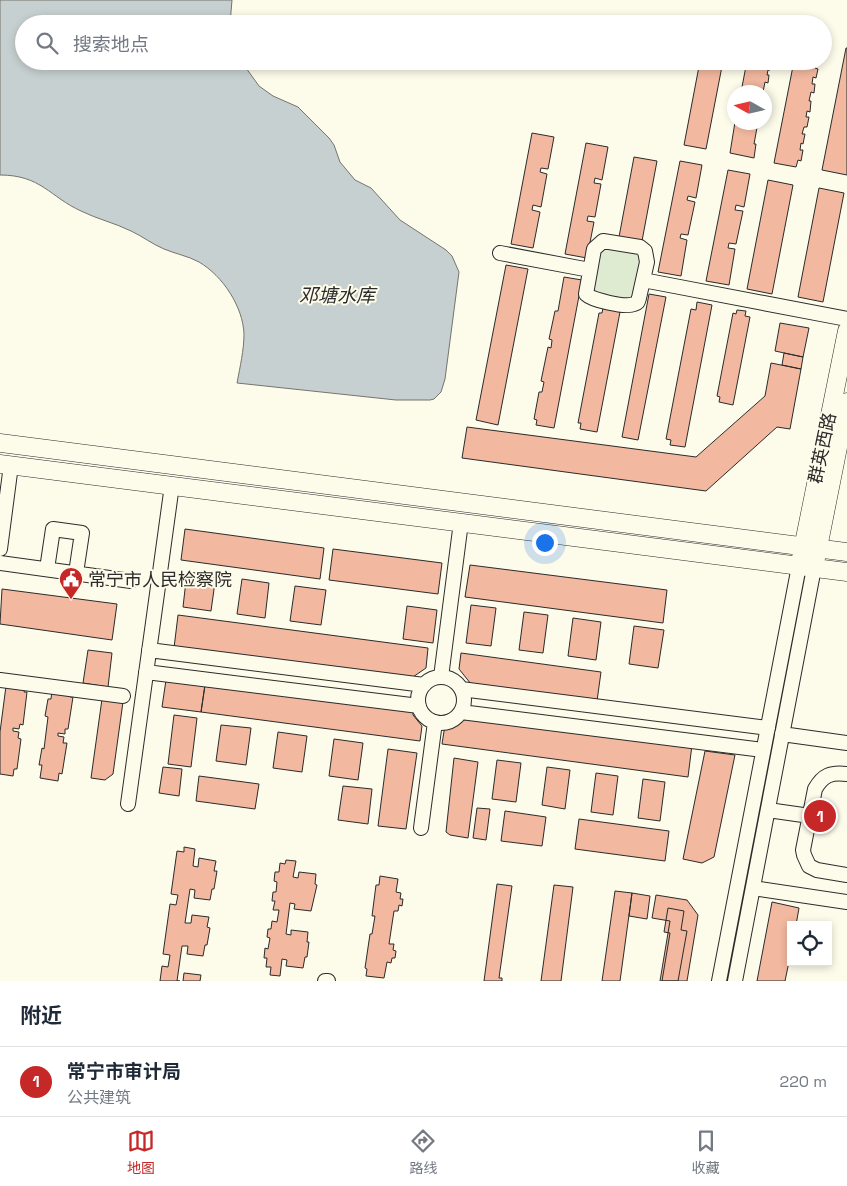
<!DOCTYPE html>
<html lang="zh">
<head>
<meta charset="utf-8">
<style>
  body { margin:0; font-family:"Space Grotesk","Noto Sans SC",sans-serif; background:#f6f6f7; color:#1f2937 }
  .controls { position:absolute; right:15px; bottom:15px; display:grid; overflow:hidden; border-radius:0px; box-shadow:0 2px 8px #0003 }
  .controls button { width:45px; height:45px; display:grid; place-items:center; padding:0; border:0; border-bottom:1px solid #e0e1e3; background:#fff; color:#1f2937; font:25px sans-serif }
  .compass { position:absolute; left:727px; top:85px; width:45px; height:45px; border-radius:50%; background:#fff; box-shadow:0 2px 8px #0003; rotate:278deg }
  .you { position:absolute; left:544px; top:542px; width:18px; height:18px; margin:-12px; border:4px solid #fff; border-radius:50%; background:#1a73e8; box-shadow:0 0 0 8px #1a73e833 }
  .badge { display:grid; place-items:center; width:32px; height:32px; border-radius:50%; background:#c62828; color:#fff; font-size:16px; font-weight:700 }
  .pin { position:absolute; translate:-50% -50%; border:2px solid #fff; box-shadow:0 1px 5px #0006 }
  .list { margin:0; padding:0; list-style:none }
  h2 { display:flex; justify-content:space-between; align-items:center; height:65px; margin:0; padding:0 20px; font-size:21px }
  h2 small { font-size:16px; font-weight:400; color:#747a83 }
  .list li { display:grid; grid-template-columns:32px 1fr auto; gap:15px; align-items:center; box-sizing:border-box; height:70px; padding:0 20px; border-top:1px solid #e0e1e3 }
  .list b { display:block; font-size:19px; white-space:nowrap }
  .list p { margin:0; font-size:16px; white-space:nowrap; color:#747a83 }
  .list em { font-size:16px; font-style:normal; color:#747a83 }
  .icon { flex:none; width:28px; height:28px; fill:none; stroke:currentColor; stroke-width:2; stroke-linecap:round; stroke-linejoin:round }
  .map { position:relative; flex:none; width:847px; height:981px; overflow:hidden }
  .search { position:absolute; background:#fff; box-shadow:0 2px 8px #0003; left:15px; right:15px; top:15px; height:55px; display:flex; align-items:center; gap:12px; box-sizing:border-box; padding:0 18px; border-radius:28px; color:#747a83; font-size:19px }
  .sheet { height:135px; background:#fff }
  nav { display:flex; justify-content:space-around; align-items:center; box-sizing:border-box; height:70px; border-top:1px solid #e0e1e3; background:#fff; font-size:14px; color:#747a83 }
  nav a { display:grid; justify-items:center; gap:2px }
  nav .on { color:#c62828 }
  .map>svg:first-child { display:block }
</style>
</head>
<body>
<div class="map">
<svg width="847" height="981" viewBox="0 0 847 981">
  <rect width="100%" height="100%" fill="#fdfbea"/>
  <path fill="#deebd1" stroke="#74746e" d="M604 247 640 254V262L633 298 627 299 593 293 600 252Z"/>
  <path fill="#c7d0d0" stroke="#74746e" d="M0 0H232L230 24H24V61H241L259 86 273 96 298 107 329 138 334 145 340 162 355 180 371 188 400 220 446 250 452 256 459 272 445 379 441 392 434 399 430 400H396L237 383C240 367 244 350 244 334 243 307 223 276 199 262 188 256 176 254 164 249 152 244 142 236 131 231 115 223 97 219 81 211 50 197 41 175 0 175Z"/>
  <path fill="#f2b8a0" stroke="#2b2b2b" d="M846 48H847V175L822 170Z
    M700 61H723L706 149 684 145Z
    M747 61H769V63H772L770 70H768L767 75H769L768 83 765 82 763 92H741Z
    M794 61H816L815 68 818 69 816 78 813 77 812 84H815L814 93 811 92 809 101H811L810 112 807 111 806 117H809L807 127H804L802 134H805L803 144 801 143 800 150H803L801 161 798 160 796 167 774 163Z
    M735 122H758L754 144H756L754 158 730 153Z
    M532 133 554 137 548 169 541 168 540 172 547 174 541 207 533 205 532 210 540 212 533 248 511 244Z
    M586 143 608 147 602 180 595 178 594 183 601 184 595 217 588 216 587 221 594 222 587 258 565 254Z
    M634 157 657 161 642 241 619 237Z
    M680 161 702 165 696 198 688 196 687 200 695 202 688 235 681 234 680 238 687 240 681 276 658 272Z
    M728 170 750 174 744 207 736 205 735 210 743 211 736 244 729 243 728 248 735 249 729 285 706 281Z
    M768 180 793 185 772 294 747 289Z
    M819 188 844 193 823 302 798 297Z
    M506 265 528 269 498 425 476 420Z
    M564 277 582 280 554 428 536 425 537 420 534 419 539 392H542L544 382 541 381 548 347 551 348 552 340 549 339 555 311H558Z
    M649 294 666 297 638 440 622 437Z
    M697 302 712 305 685 447 670 445 671 440 666 439 691 309 696 310Z
    M603 308 620 312 597 432 580 429 581 423H578L599 313H602Z
    M737 310 746 311 745 316 750 317 733 405 719 402 720 397 717 396 733 313 736 314Z
    M780 323 809 328 803 357 775 351Z
    M784 353 803 357 801 369 782 365Z
    M771 363 801 369 790 429 777 427 706 491 462 458 467 427 696 457 765 396Z
    M185 529 324 548 320 579 181 560Z
    M333 549 442 563 438 594 329 580Z
    M470 565 667 590 663 623 465 597Z
    M187 572 216 575 211 611 183 607Z
    M242 579 269 583 265 618 237 614Z
    M295 586 326 590 321 625 290 621Z
    M2 589 117 604 112 640 0 624Z
    M471 605 496 608 491 646 466 643Z
    M407 606 437 610 433 643 403 639Z
    M524 612 548 615 543 653 519 650Z
    M178 615 428 648 426 668 410 679 174 648Z
    M573 618 601 622 596 660 568 656Z
    M634 626 664 630 658 668 629 664Z
    M88 650 112 653 108 687 83 683Z
    M461 653 601 672 597 701 471 684 459 669Z
    M166 680 205 685 201 712 162 707Z
    M205 685 413 712V715L422 726 420 741 201 712Z
    M6 686 25 688 24 692H27L23 725 20 724 19 729 13 728V731L19 732 18 738 21 739 17 769H14L13 776 0 774V732Z
    M52 690 70 693V697H73L68 729H65V734L58 733V736L64 737 63 743H67L62 774 59 773 58 781 40 778 42 765H39L42 748 44 749 48 717 45 716 48 699H51Z
    M102 699 123 702 113 774 105 780 91 778Z
    M174 715 197 718 191 767 168 764Z
    M458 717 692 745 688 777 442 744 445 725Z
    M221 725 251 728 246 765 216 761Z
    M278 732 307 736 302 772 273 768Z
    M334 739 363 743 358 780 329 776Z
    M388 749 417 753 406 829 378 826Z
    M705 751 735 755 714 857 702 863 683 859Z
    M454 758 478 762 468 838 450 835 446 832Z
    M497 760 521 763 516 802 492 799Z
    M163 767 182 769 179 796 159 793Z
    M547 767 570 770 565 809 542 805Z
    M596 773 618 776 613 815 591 812Z
    M199 776 259 784 255 809 196 801Z
    M643 779 665 782 660 821 638 818Z
    M343 786 372 789 368 824 338 820Z
    M477 808 490 809 486 840 473 838Z
    M505 811 546 817 542 846 501 841Z
    M579 819 669 831 665 861 575 849Z
    M184 847 195 849 193 866 198 867 199 858 216 861 214 871H217L214 889H212L210 900 194 898 195 890 190 889 185 923H191L192 915 209 917 207 927 210 928 207 945H205L203 956 187 954 188 946H182L177 981H180H160L162 966 168 967 170 955 163 954 170 904 176 905 178 895 171 894 177 851 184 852Z
    M286 860 296 861 293 877 298 878 299 872 316 874 315 884 317 885 311 911 294 909 295 904 290 903 286 934 291 935V930L308 932 307 942H309L307 957H305L303 968 286 966 287 960 282 959 280 976 270 975 271 967H266L267 958H264L265 948 268 949 270 938 267 937 268 929H271L272 921 277 922 279 910H273L275 901H272L273 892H276L277 882 274 881 275 872H279L280 863 285 864Z
    M380 876 398 879 396 892 401 893 400 899H403L402 906 399 905 398 911H394L389 944H394L393 950 396 951 395 958H392L391 963 387 962 384 978 366 976 367 969 365 968 370 934H372L375 916H372L376 885H379Z
    M497 884 512 886 499 978H502V981H484Z
    M554 885 573 887 561 981H541Z
    M615 891 632 893 620 981H602Z
    M632 893 650 896 647 919 629 916Z
    M656 895 687 900 698 915 687 981H660L670 921 652 918Z
    M772 902 799 908 796 925H791V952L785 981H757Z
    M668 908 684 911 681 930 687 931 678 981H662L670 933 664 932Z
    M184 973 201 975 200 981H183Z"/>
  <g fill="none" stroke-linecap="round" stroke-linejoin="round">
    <g stroke="#2b2b2b" stroke-width="16">
      <path id="minor" d="M603 241 640 247 645 251 647 262 639 298C638 302 638 303 634 304 625 308 592 300 586 294L594 249Z
        M500 253 590 270
        M643 280 847 319
        M0 549 11 465
        M0 563 131 581
        M47 569 53 529 82 533 76 573
        M149 650 424 685
        M146 672 419 706
        M441 677 461 522
        M418 700a23 23 0 1 1 46 0a23 23 0 1 1-46 0Z
        M0 680 123 696
        M461 689 768 728
        M461 712 763 750
        M782 734 847 743
        M847 774C831 772 823 775 815 789L803 850 804 855 809 866 817 870 847 875
        M128 804 172 485
        M768 810 810 816
        M421 828 435 722
        M753 888 847 902
        M325 981H328
        M719 981 799 566
        M735 981 814 568"/>
    </g>
    <g stroke="#2b2b2b" stroke-width="19">
      <path id="major" d="M0 443 847 552
        M0 464 847 572
        M801 558 847 331
        M816 558 847 402"/>
    </g>
    <use href="#minor" stroke="#fdfbea" stroke-width="14"/>
    <use href="#major" stroke="#fdfbea" stroke-width="18"/>
  </g>
  <defs>
    <g id="civic-pin" transform="scale(1.25)"><path d="M0 17L-7.5 6A9.5 9.5 0 1 1 7.5 6Z" fill="#c62828" stroke="#fdfbea"/><path d="M-.6-6.5H3V-4.5H.6V-3L4-1V1h2V6H-6V1h2V-1L-.6-3ZM-1.2 2.5V6h2.4V2.5Z" fill="#fff"/></g>
  </defs>
  <g fill-rule="evenodd">
    <use href="#civic-pin" x="71" y="579"/>
  </g>
  <g text-anchor="middle" dominant-baseline="central" stroke-width="4" stroke-linejoin="round" paint-order="stroke">
    <g font-size="18" fill="#2b2b2b" stroke="#fdfbea">
      <text transform="translate(822 448) rotate(-78)">群英西路</text>
    </g>
    <g font-size="18" fill="#2b2b2b" stroke="#fdfbea" text-anchor="start">
      <text x="88" y="579">常宁市人民检察院</text>
    </g>
    <g font-size="19" font-style="italic" fill="#2b2b2b" stroke="#fdfbea">
      <text x="337" y="295">邓塘水库</text>
    </g>
  </g>
</svg>
<div class="controls">
<button><svg class="icon" aria-label="locate" viewBox="0 0 24 24"><circle cx="12" cy="12" r="6"/><path d="M12 2v4M12 18v4M2 12h4M18 12h4"/></svg></button>
</div>
<svg class="compass" viewBox="-18 -18 36 36"><path d="M0-13l5 13h-10z" fill="#e53935"/><path d="M0 13l5-13h-10z" fill="#747a83"/></svg>
<div class="you"></div>
<div class="pin badge" style="left:820px;top:816px">1</div>
<div class="search"><svg class="icon" aria-label="search" viewBox="0 0 24 24"><circle cx="10" cy="10" r="6"/><path d="M15 15l6 6"/></svg>搜索地点</div>
</div>
<section class="sheet">
<h2>附近<small></small></h2>
<ul class="list">
<li><span class="badge">1</span><div><b>常宁市审计局</b><p>公共建筑</p></div><em>220 m</em></li>
</ul>
</section>
<nav>
<a class="on"><svg class="icon" aria-label="map" viewBox="0 0 24 24"><path d="M3 6l6-2 6 2 6-2v14l-6 2-6-2-6 2zM9 4v14M15 6v14"/></svg>地图</a>
<a><svg class="icon" aria-label="directions" viewBox="0 0 24 24"><path d="M12 3l9 9-9 9-9-9zM9 14v-3h6M13 9l2 2-2 2"/></svg>路线</a>
<a><svg class="icon" aria-label="saved" viewBox="0 0 24 24"><path d="M7 4h10v16l-5-4-5 4z"/></svg>收藏</a>
</nav>
</body>
</html>
